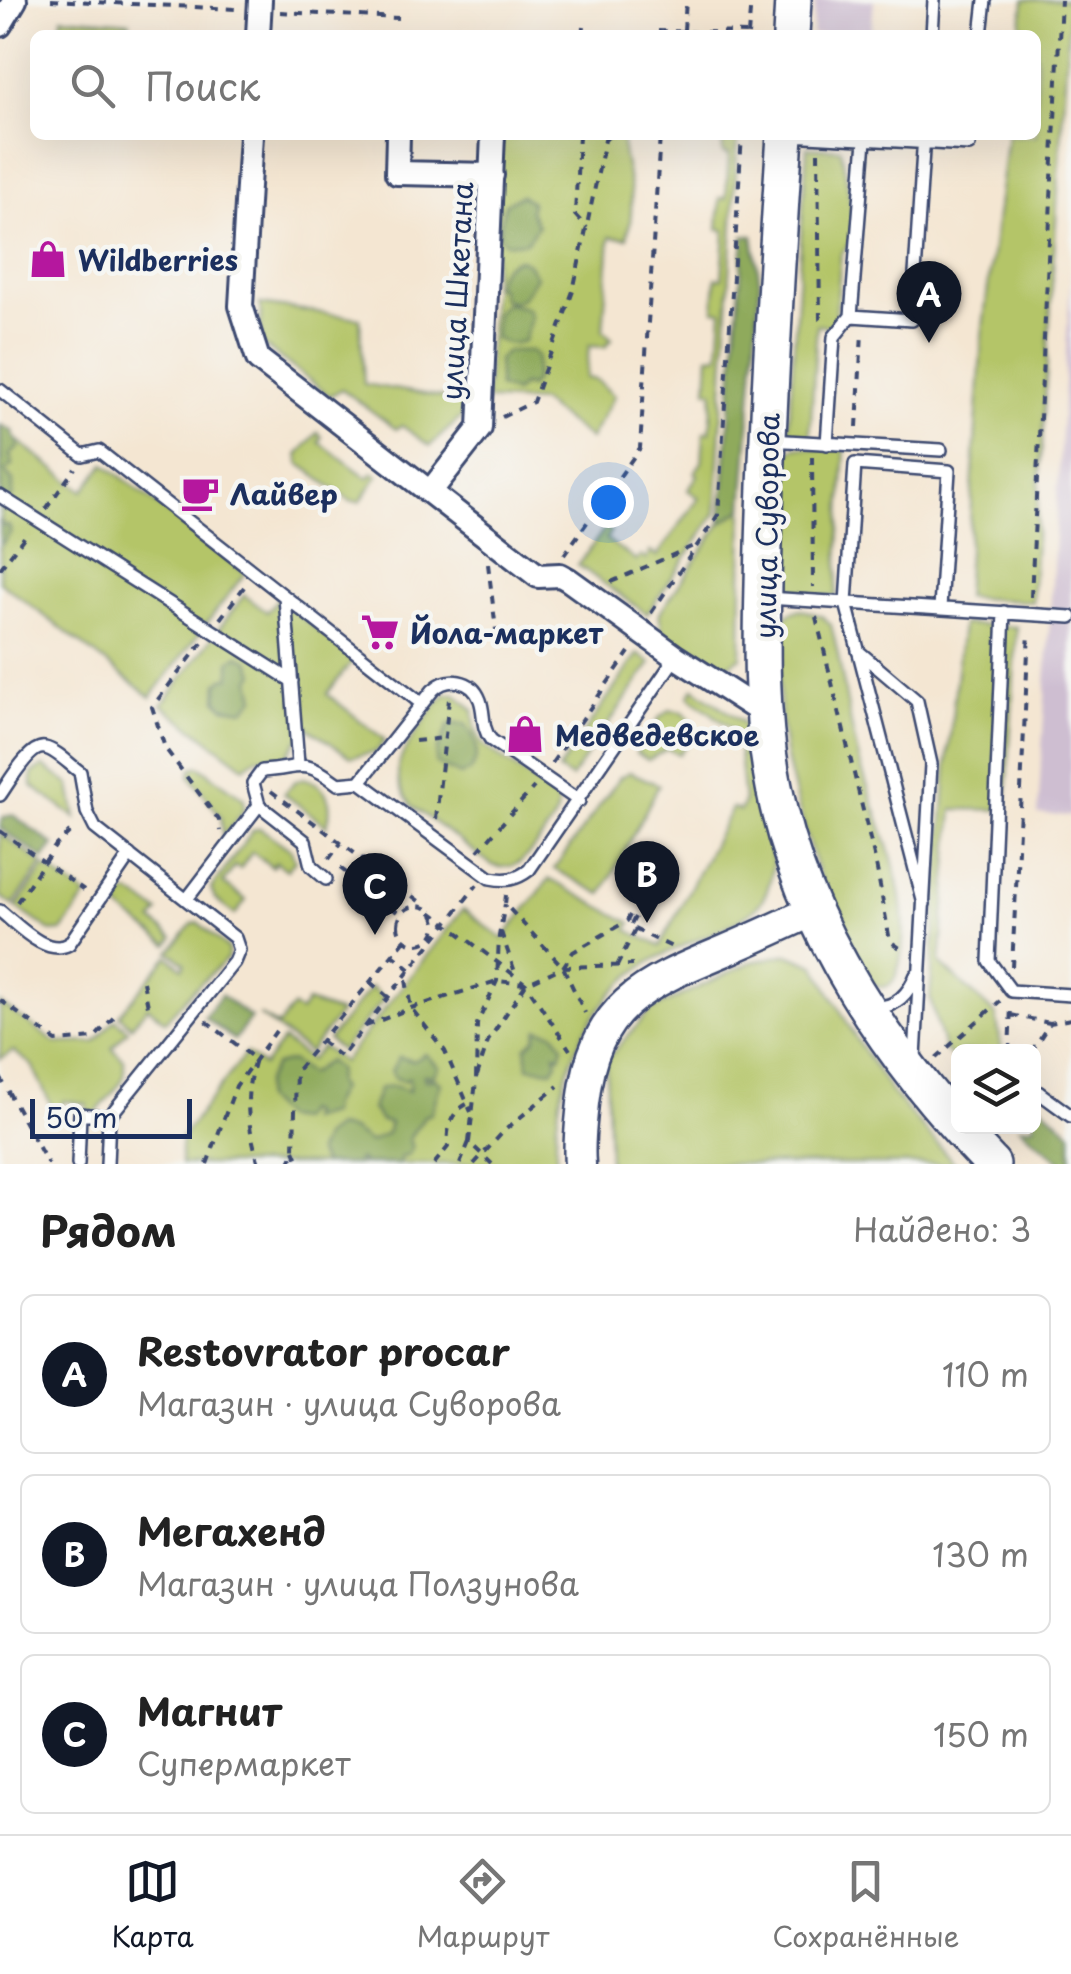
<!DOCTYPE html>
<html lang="ru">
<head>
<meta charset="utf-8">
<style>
  body { margin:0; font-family:"Playpen Sans",sans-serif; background:#f6f6f6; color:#222 }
  .controls { position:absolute; right:30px; bottom:30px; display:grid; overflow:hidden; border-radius:15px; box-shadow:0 10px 40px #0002 }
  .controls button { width:90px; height:90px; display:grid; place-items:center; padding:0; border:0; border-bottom:2px solid #e0e0e0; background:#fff; color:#222; font:50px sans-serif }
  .scale { position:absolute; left:30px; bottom:25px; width:162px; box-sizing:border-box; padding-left:10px; border:5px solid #1b2f5e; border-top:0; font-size:28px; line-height:35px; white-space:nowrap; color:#1b2f5e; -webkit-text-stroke:8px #f6f6f2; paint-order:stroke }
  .you { position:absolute; left:608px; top:502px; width:35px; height:35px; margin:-25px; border:8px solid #fff; border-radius:50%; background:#1a73e8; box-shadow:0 0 0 15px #1a73e833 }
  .badge { display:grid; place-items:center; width:65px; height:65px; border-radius:50%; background:#111827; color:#fff; font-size:32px; font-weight:700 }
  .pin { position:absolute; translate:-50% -82px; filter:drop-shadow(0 2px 5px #0008) }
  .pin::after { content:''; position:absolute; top:52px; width:35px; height:30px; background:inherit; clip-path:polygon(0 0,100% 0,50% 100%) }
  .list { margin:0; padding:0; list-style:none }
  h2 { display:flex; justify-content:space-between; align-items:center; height:130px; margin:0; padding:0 40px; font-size:42px }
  h2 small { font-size:32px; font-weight:400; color:#767676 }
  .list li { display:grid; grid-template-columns:65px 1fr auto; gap:30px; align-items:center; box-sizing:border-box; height:160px; margin:0 20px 20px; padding:0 20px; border:2px solid #e0e0e0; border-radius:15px }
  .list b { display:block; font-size:38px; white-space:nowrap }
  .list p { margin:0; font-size:32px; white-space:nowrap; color:#767676 }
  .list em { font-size:32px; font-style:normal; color:#767676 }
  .icon { flex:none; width:55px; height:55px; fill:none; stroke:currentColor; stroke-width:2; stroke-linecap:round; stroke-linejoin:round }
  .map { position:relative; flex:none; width:1071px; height:1164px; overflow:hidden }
  .search { position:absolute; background:#fff; box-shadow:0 10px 40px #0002; left:30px; right:30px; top:30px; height:110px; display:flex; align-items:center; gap:25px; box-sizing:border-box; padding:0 35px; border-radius:15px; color:#767676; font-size:38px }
  .sheet { height:670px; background:#fff }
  nav { display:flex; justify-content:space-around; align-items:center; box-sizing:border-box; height:140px; border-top:2px solid #e0e0e0; background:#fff; font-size:28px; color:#767676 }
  nav a { display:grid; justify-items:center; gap:5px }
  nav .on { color:#111827 }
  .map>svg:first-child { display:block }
</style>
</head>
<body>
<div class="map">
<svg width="1071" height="1164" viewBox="0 0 1071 1164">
  <rect width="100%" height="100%" fill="#f6f6f2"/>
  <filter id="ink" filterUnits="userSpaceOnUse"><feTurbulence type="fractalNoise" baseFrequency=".01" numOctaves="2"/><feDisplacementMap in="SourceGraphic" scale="20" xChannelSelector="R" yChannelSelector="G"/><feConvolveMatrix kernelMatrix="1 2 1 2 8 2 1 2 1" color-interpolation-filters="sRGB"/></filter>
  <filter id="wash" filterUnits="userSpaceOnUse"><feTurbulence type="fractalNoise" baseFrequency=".0048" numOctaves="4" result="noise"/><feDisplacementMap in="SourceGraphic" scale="40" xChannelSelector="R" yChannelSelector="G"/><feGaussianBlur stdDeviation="2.25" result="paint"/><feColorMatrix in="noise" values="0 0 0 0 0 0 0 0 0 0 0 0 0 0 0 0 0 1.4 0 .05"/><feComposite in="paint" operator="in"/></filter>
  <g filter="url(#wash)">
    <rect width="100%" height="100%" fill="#f4e6d2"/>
    <path fill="#cebed1" d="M815 0H874L871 35H812Z
      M1071 268V816L1038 814Z"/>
    <path fill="#b4c568" stroke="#687a63" stroke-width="2.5" d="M1024 0H1070L1032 602 965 597 982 335 1007 135H1036V35H1020Z
      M62 17 130 22 129 35H60Z
      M501 135H621C625 177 638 192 627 238L610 237 603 330 612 339 605 347 589 346 586 378 597 380 614 396 590 439 541 402 486 400Z
      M722 135H738L716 513 647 614 578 565 606 527 611 531 606 539 636 561 641 556 646 559 650 552 657 556 699 498 688 490 698 475 695 472 702 462 704 432H710L713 391 707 390 709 356 719 355 722 311 714 310 716 278H722L725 230 718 229 720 198H726L729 154 723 153Z
      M807 147 841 149 854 220 849 244 841 254 835 326 817 325 810 438 788 437Z
      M260 304 360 318 364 384 477 403 430 446 402 426 396 429 342 389 330 396 262 344Z
      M0 427 83 491 105 464 245 573 151 697 0 582Z
      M318 432 322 437 319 442 368 478 373 473 378 476 360 502 350 501 300 464 298 455Z
      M797 447 845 450 836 596C815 595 792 598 783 576L787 457 789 452Z
      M743 509 741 657 719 672 663 635 659 614 721 523Z
      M244 595 267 612 278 598 354 659 327 694 385 740 376 752 351 757 307 727 286 757 257 758 244 767 162 705Z
      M800 609 822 616 831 625C843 669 847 715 859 759 878 827 920 900 897 973 895 980 890 987 881 987 845 987 791 788 785 753 778 710 779 667 780 624L790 613Z
      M962 624 1017 627 1006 810 953 809 940 963 996 1015 1002 1051 958 1052V1064L944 1049 930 998 947 765Z
      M638 654 651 663 571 778 558 770Z
      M694 688 741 721 748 731 773 863C771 880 767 900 752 911 724 932 686 942 655 959 586 998 549 1086 557 1164H181V1138L246 1053 263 1066 283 1040 310 1060 322 1047 343 1062 463 909 503 939 549 879 631 923 628 930 660 946 732 808 740 811 744 802 737 733 691 698 689 695Z
      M446 694H455L473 709 475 729 483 745 554 796C557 803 559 804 557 812 554 823 527 860 516 864 508 868 500 868 492 865L412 806C386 773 400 756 421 726 428 715 436 703 446 694Z
      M670 710 683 712 691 720 694 741 688 742 679 754 667 749 648 760 636 753 660 717Z
      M44 766 70 785 76 818 32 786V773Z
      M199 766 244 799V810L223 837 221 817 190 776 192 768Z
      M630 772 659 785 602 894 554 869 620 777Z
      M303 778C328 784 334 803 327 826L284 794 294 782Z
      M260 828 291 850 295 860 287 870 276 862 272 867 252 852 240 869 235 866 223 883 246 900 235 915 215 899 211 889 253 830Z
      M0 833 43 864 13 905 0 896Z
      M45 867 87 896 62 931 52 932 16 907Z
      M130 893 159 912 153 921 173 938 168 945 116 906 124 895Z
      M198 922 228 949V958L192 991 165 1021 148 1007 131 1026 119 1015 168 956 183 968 185 963 170 952 192 924Z
      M788 954 815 965 857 1040 892 1093 955 1164H609L606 1060 651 1010 751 962Z
      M371 987 384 999 341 1051 328 1040Z
      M307 1002 340 1013 309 1053 259 1015 278 1026 293 1007 300 1012Z
      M0 1003 56 1043 95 1042 115 1019 128 1030 112 1048 124 1060V1077L119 1085 95 1114 87 1113V1104L63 1101 61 1110 53 1109 32 1065 13 1051 0 1059Z"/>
    <path fill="#8faa5c" stroke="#556c5d" stroke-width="2.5" d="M521 195 531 202 530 211 538 226 526 242 506 243 498 234 505 204Z
      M744 236H753L760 282 743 509 721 523Z
      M519 259 528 263 536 277 522 298 513 302 501 298V289L496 286C498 270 503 264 519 259Z
      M505 303 527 308 531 317 524 341C514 345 504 344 494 338L496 312Z
      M507 351H531L537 357 535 380 530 387 523 385 515 393 499 387 498 359Z
      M1 425 12 431 19 447 10 455 13 465 5 472 13 481V495L0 512 2 525 9 526 11 532 0 547Z
      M238 655 249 661 255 673 251 680 255 698 244 710 224 707 217 700 218 683 223 678 230 677V661Z
      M449 724H465C478 740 481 752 471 771L460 775 436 764 437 751Z
      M13 815 54 845 44 859 0 828 3 817Z
      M221 995 251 1018 234 1040 204 1017Z
      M538 1029 555 1033 563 1046 560 1056 555 1054 557 1062 552 1070 528 1067 526 1047 536 1038Z
      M425 1054 439 1067 433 1076 424 1075 425 1080 435 1078 441 1083 431 1114 424 1116C420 1126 413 1129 409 1140L412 1147 409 1155 400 1158V1164H364L359 1159 355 1164H323L317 1152 324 1136 336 1127 352 1130 369 1142 387 1133 390 1123 381 1121 372 1109 379 1089C394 1083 396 1087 409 1091V1078L404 1081 395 1078 391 1071 399 1057 414 1061Z
      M291 1061 309 1074 328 1061 338 1070 336 1082 340 1089 331 1105 330 1114 308 1120 310 1113 304 1111 299 1120 283 1118 264 1099 265 1083 275 1065Z
      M1034 1099 1071 1132V1164H1063L1020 1127 1034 1126Z"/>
  </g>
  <g filter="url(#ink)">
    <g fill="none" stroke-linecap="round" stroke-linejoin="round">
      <g stroke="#3c4a6f" stroke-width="16">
        <path id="service" d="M932 35 934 0
          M981 35 985 0
          M789 135 969 145 970 135
          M851 316 912 320 924 135
          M0 390 82 455 99 451 422 704
          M770 440 941 450
          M827 444 834 337 851 316 865 140
          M0 496 292 681
          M285 597 298 764
          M767 598 1071 617
          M1004 612 989 961 1011 991 1071 995
          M858 651 917 701 931 764 915 1058
          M360 782 433 690C448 676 472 679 480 700 485 714 481 727 491 740L579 801
          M0 795C8 784 30 744 45 748 56 750 70 765 80 772L87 812 95 828 235 938 239 950 234 962 109 1117 107 1164
          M259 805 305 841 311 866 326 879
          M187 899 259 805 253 783 262 771C302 769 301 756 338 784L360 782 490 878C506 881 516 880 529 870L676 657
          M924 904 846 603 855 464 949 471 940 608
          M0 911C18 925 46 957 69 944L130 855
          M875 1007C896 1008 909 993 916 975
          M1034 1089 1071 1116
          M78 1164 80 1114 109 1117"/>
      </g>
      <g stroke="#3c4a6f" stroke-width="28">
        <path id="minor" d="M0 25 15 0
          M258 35 260 0
          M251 135 241 306 258 359 538 576 560 575 569 580 676 657 763 713
          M398 135 397 173 492 175
          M430 492 480 428 493 135"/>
      </g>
      <g stroke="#3c4a6f" stroke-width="35">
        <path id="secondary" d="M580 1164C578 1143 581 1124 583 1103 594 1005 642 985 724 951 755 938 785 924 815 910"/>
      </g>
      <g stroke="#3c4a6f" stroke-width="40">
        <path id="primary" d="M791 35 793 0
          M785 135C776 272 768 408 764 545 762 626 758 708 774 787 801 930 893 1062 992 1164"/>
      </g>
      <path stroke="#3c4a6f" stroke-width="4" stroke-dasharray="8 8" stroke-linecap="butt" d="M51 0 236 9
        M280 12 399 18
        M684 30 686 0
        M658 31 749 33
        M583 35 584 27
        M748 35 751 0
        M579 135 575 215 587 228
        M818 152 820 319 825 325
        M502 417 533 402 573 291 605 140 610 135
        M857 427 862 332
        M812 457 813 587
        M314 506 326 490
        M46 509 75 468
        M564 555 640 448 660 135
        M488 564 497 638
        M0 569 28 532
        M611 582 698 544
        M1031 597 1061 0
        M651 613 718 515 742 135
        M816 617 876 864 890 941 904 951
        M220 619 244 587
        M202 643 152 707 165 748 219 820 220 831
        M415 741 445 738
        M552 763 629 652
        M271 791 423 904
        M436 819 449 699
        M0 831 84 890
        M478 851 534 787
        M329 859 341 843
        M340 868 401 915
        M356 881 369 865
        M506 895 505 904 563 967 585 1013
        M17 902 56 845 75 827
        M387 905 401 886
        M398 925a19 19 0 1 1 38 0a19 19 0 1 1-38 0Z
        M431 912 526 984 570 1050
        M635 917 630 927 672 947
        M501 932 516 975
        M392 954 411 970
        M617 966 635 930
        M563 967 633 965
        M1012 967 1029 632
        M406 980 411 1008 445 1051 471 1112
        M143 982 148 1006
        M370 982 389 998
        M0 1000 56 1041 94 1038 116 1015
        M1011 1015 1050 1023
        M206 1021 255 1059C243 1098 248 1126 259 1164
        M366 1026 411 1008 497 981 526 984 563 967 573 952 627 921 630 915
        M321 1041 341 1057 477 885
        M1009 1052 1011 1006
        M1031 1052 1050 1023 1071 1019
        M936 1058 1000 1001
        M477 1076 488 1041 526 984
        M0 1077 48 1164
        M469 1142 476 1081 477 1024 497 981 499 936 505 904
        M294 1150 300 1164
        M207 1164 236 1086 276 1031
        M290 1164 294 1150 296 1071 405 940
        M434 1164 448 1147C446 1129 451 1112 467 1104
        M460 1164 469 1142 492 1164
        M474 1164 505 1130 558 1086"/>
      <use href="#service" stroke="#fff" stroke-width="11"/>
      <use href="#minor" stroke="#fff" stroke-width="22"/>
      <use href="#secondary" stroke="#fff" stroke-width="30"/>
      <use href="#primary" stroke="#fff" stroke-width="35"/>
    </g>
  </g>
  <defs>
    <g id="shop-bare" transform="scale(3)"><path d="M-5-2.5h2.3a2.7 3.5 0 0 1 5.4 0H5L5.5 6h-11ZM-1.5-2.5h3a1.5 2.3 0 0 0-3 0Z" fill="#b5179e" stroke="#f6f6f2" stroke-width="2.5" paint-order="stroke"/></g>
    <g id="cafe-bare" transform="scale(3)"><path d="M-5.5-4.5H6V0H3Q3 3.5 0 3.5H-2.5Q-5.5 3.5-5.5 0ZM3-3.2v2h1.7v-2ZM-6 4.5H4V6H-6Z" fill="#b5179e" stroke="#f6f6f2" stroke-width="2.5" paint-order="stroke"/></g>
    <g id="supermarket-bare" transform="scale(3)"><path d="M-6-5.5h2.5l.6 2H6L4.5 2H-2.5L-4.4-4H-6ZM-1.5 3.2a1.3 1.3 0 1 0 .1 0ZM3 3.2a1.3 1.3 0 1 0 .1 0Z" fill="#b5179e" stroke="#f6f6f2" stroke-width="2.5" paint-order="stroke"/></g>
  </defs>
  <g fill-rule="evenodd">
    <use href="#shop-bare" x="48" y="259"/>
    <use href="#cafe-bare" x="200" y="493"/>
    <use href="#supermarket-bare" x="380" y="632"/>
    <use href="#shop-bare" x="525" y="734"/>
  </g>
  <g text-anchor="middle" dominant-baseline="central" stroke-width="9" stroke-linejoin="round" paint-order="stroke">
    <g font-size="28" font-weight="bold" fill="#1b2f5e" stroke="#f6f6f2" text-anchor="start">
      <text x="78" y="259">Wildberries</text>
      <text x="230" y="493">Лайвер</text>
      <text x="410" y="632">Йола-маркет</text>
      <text x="555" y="734">Медведевское</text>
    </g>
    <g font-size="28" fill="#1b2f5e" stroke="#f6f6f2">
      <text transform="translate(456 291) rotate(-87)">улица Шкетана</text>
      <text transform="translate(766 526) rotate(-89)">улица Суворова</text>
    </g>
  </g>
</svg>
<div class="controls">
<button><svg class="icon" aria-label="layers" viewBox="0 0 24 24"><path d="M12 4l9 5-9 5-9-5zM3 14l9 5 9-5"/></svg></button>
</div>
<div class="scale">50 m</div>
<div class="you"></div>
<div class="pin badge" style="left:929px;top:343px">A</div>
<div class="pin badge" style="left:647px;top:923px">B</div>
<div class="pin badge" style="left:375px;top:935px">C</div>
<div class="search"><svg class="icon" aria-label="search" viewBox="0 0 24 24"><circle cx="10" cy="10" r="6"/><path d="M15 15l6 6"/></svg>Поиск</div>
</div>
<section class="sheet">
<h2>Рядом<small>Найдено: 3</small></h2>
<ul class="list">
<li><span class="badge">A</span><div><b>Restovrator procar</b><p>Магазин · улица Суворова</p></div><em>110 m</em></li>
<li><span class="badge">B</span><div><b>Мегахенд</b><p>Магазин · улица Ползунова</p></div><em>130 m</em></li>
<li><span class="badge">C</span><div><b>Магнит</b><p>Супермаркет</p></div><em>150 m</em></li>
</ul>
</section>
<nav>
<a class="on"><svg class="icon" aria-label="map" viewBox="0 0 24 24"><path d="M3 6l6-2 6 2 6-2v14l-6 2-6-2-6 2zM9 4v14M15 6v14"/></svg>Карта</a>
<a><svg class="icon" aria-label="directions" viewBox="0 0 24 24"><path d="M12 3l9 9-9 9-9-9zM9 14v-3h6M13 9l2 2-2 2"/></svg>Маршрут</a>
<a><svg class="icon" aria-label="saved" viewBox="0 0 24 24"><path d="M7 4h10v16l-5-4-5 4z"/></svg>Сохранённые</a>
</nav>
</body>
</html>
